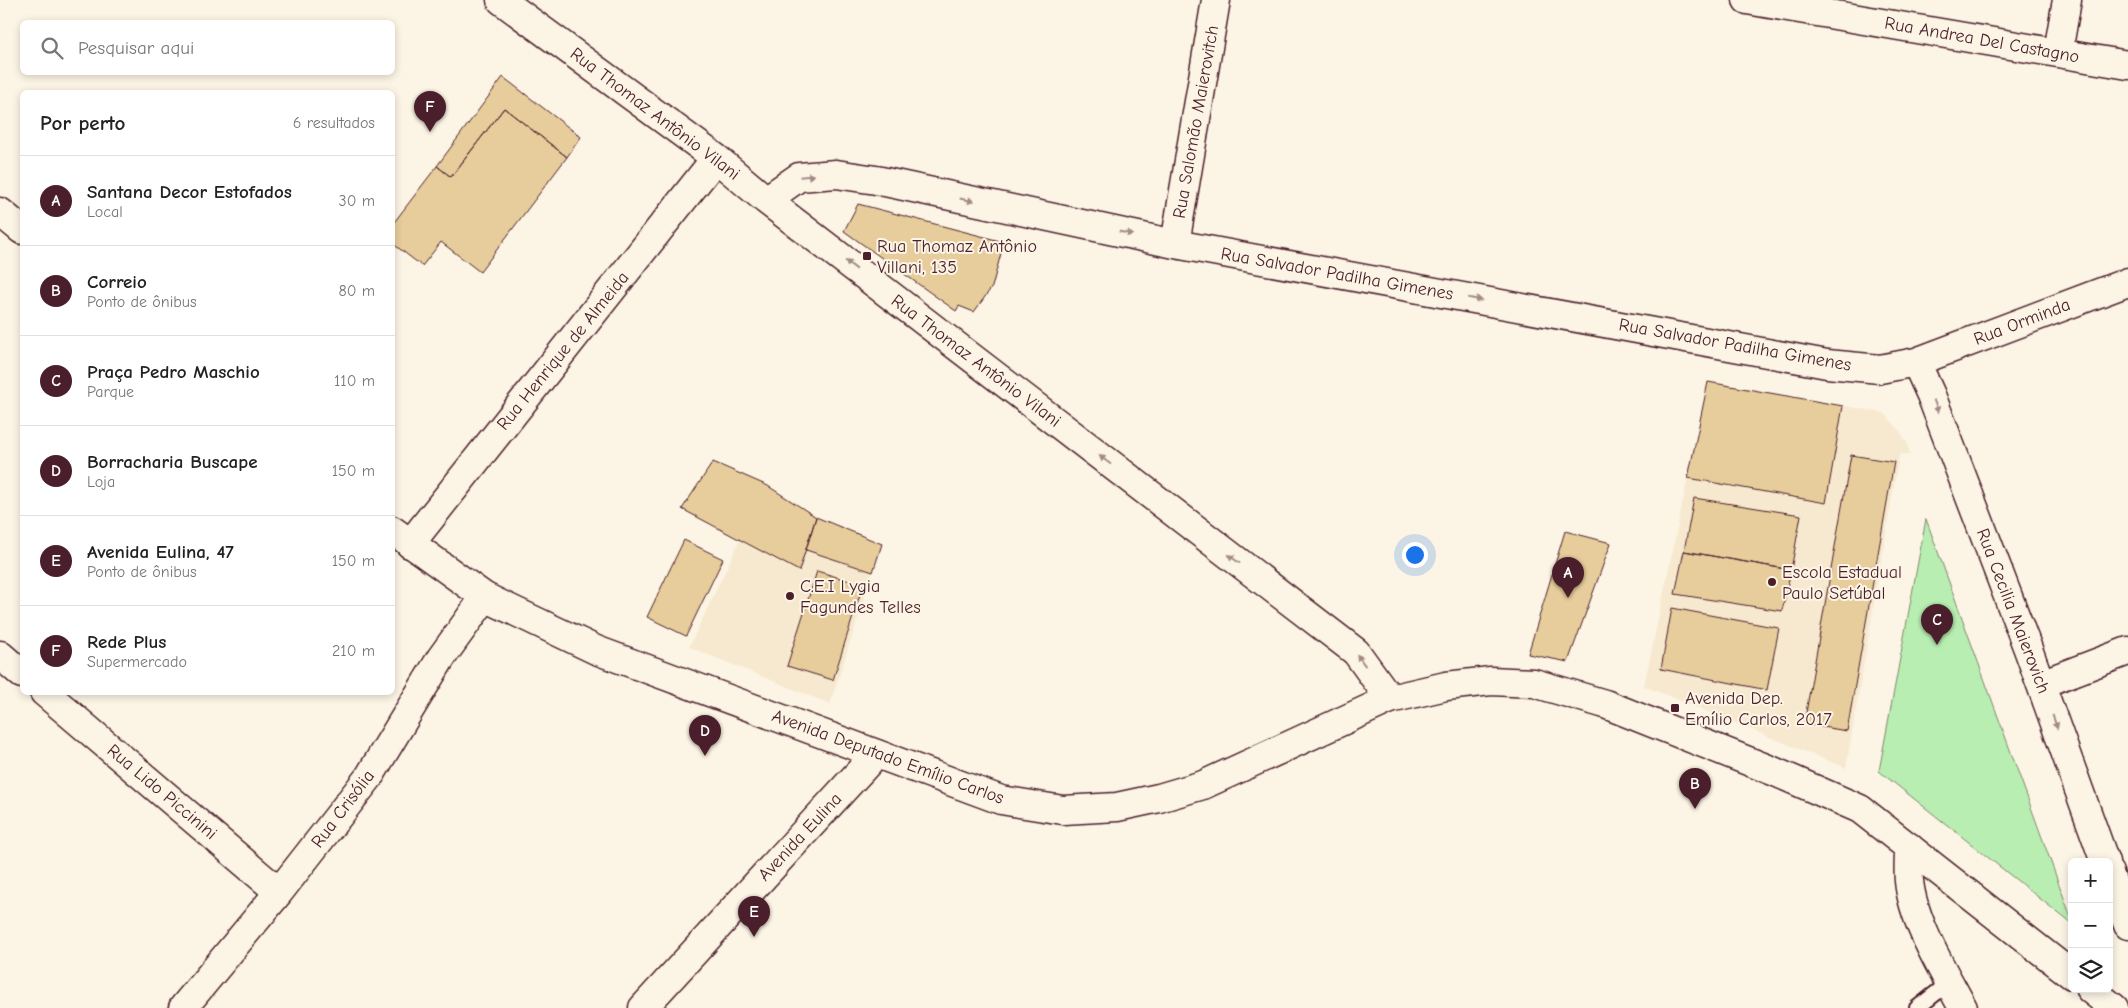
<!DOCTYPE html>
<html lang="pt">
<head>
<meta charset="utf-8">
<style>
  body { margin:0; font-family:"Comic Neue",sans-serif; background:#f2f2f2; color:#222 }
  .controls { position:absolute; right:15px; bottom:15px; display:grid; overflow:hidden; border-radius:8px; box-shadow:0 2px 8px #0003 }
  .controls button { width:45px; height:45px; display:grid; place-items:center; padding:0; border:0; border-bottom:1px solid #e0e0e0; background:#fff; color:#222; font:25px sans-serif }
  .you { position:absolute; left:1414px; top:554px; width:18px; height:18px; margin:-12px; border:4px solid #fff; border-radius:50%; background:#1a73e8; box-shadow:0 0 0 8px #1a73e833 }
  .badge { display:grid; place-items:center; width:32px; height:32px; border-radius:50%; background:#4a1f2b; color:#fff; font-size:16px; font-weight:700 }
  .pin { position:absolute; translate:-50% -41px; filter:drop-shadow(0 1px 2px #0008) }
  .pin::after { content:''; position:absolute; top:26px; width:18px; height:15px; background:inherit; clip-path:polygon(0 0,100% 0,50% 100%) }
  .list { margin:0; padding:0; list-style:none }
  h2 { display:flex; justify-content:space-between; align-items:center; height:65px; margin:0; padding:0 20px; font-size:21px }
  h2 small { font-size:16px; font-weight:400; color:#767676 }
  .list li { display:grid; grid-template-columns:32px 1fr auto; gap:15px; align-items:center; box-sizing:border-box; height:90px; padding:0 20px; border-top:1px solid #e0e0e0 }
  .list b { display:block; font-size:19px; white-space:nowrap }
  .list p { margin:0; font-size:16px; white-space:nowrap; color:#767676 }
  .list em { font-size:16px; font-style:normal; color:#767676 }
  .icon { flex:none; width:28px; height:28px; fill:none; stroke:currentColor; stroke-width:2; stroke-linecap:round; stroke-linejoin:round }
  .map { position:relative; flex:none; width:2128px; height:1008px; overflow:hidden }
  .search { position:absolute; background:#fff; box-shadow:0 2px 8px #0003; left:20px; top:20px; width:375px; height:55px; display:flex; align-items:center; gap:12px; box-sizing:border-box; padding:0 18px; border-radius:8px; color:#767676; font-size:19px }
  .panel { position:absolute; background:#fff; box-shadow:0 2px 8px #0003; left:20px; top:90px; width:375px; height:605px; border-radius:8px }
  .map>svg:first-child { display:block }
</style>
</head>
<body>
<div class="map">
<svg width="2128" height="1008" viewBox="0 0 2128 1008">
  <rect width="100%" height="100%" fill="#fcf5e5"/>
  <filter id="ink" filterUnits="userSpaceOnUse"><feTurbulence type="fractalNoise" baseFrequency=".02" numOctaves="2"/><feDisplacementMap in="SourceGraphic" scale="10" xChannelSelector="R" yChannelSelector="G"/><feConvolveMatrix kernelMatrix="1 2 1 2 8 2 1 2 1" color-interpolation-filters="sRGB"/></filter>
  <g filter="url(#ink)">
    <path fill="#f6e9cf" d="M1708 382 1884 413 1898 428 1907 443 1910 455 1900 454 1898 462 1846 768 1644 686Z
      M713 462 768 486 816 517 882 544 830 704 689 647 740 540 682 509Z"/>
    <path fill="#b8eeb1" stroke="#81866e" d="M1926 519 2072 920V924L1879 771Z"/>
    <path fill="#e7cd9c" stroke="#4a1f2b" d="M503 77 581 137 567 157 504 108 451 177 437 166Z
      M504 108 567 157 480 272 441 242 422 266 392 243V225L437 166 451 177Z
      M858 204 1004 242 992 287 974 312 959 306 956 311 844 231Z
      M1708 382 1843 406 1826 503 1688 478Z
      M1851 455 1894 462 1847 731 1804 724Z
      M713 462 768 486 816 517 799 571 682 509Z
      M1694 498 1801 515 1791 570 1684 551Z
      M816 517 882 544 873 572 806 550Z
      M1565 531 1611 543 1568 662 1528 654Z
      M684 540 723 559 686 636 647 617Z
      M1684 551 1791 570 1782 611 1675 594Z
      M817 571 863 585 833 680 787 666Z
      M1672 608 1779 628 1767 690 1661 669Z"/>
    <g fill="none" stroke-linecap="round" stroke-linejoin="round">
      <g stroke="#4a1f2b" stroke-width="18">
        <path id="service" d="M1917 1008 1950 982"/>
      </g>
      <g stroke="#4a1f2b" stroke-width="31">
        <path id="minor" d="M501 0 716 158 766 200 1356 652 1390 699
          M1747 0 2128 65
          M2058 52 2067 0
          M766 200 799 177 836 174 876 180 1175 244 1827 364 1880 369 1916 362 2128 282
          M1175 244 1216 0
          M1916 362 1931 395 2028 649 2105 862
          M410 544 716 158
          M0 655 22 674
          M2041 684 2128 651
          M44 692 279 892
          M1909 847C1909 858 1908 870 1909 881 1913 922 1944 972 1963 1008
          M2109 873 2128 925
          M183 1008 279 892 369 777 441 658 485 597"/>
      </g>
      <g stroke="#4a1f2b" stroke-width="31">
        <path id="tertiary" d="M643 1008 876 754"/>
      </g>
      <g stroke="#4a1f2b" stroke-width="31">
        <path id="secondary" d="M0 212 22 230
          M392 530 485 597 596 650 1001 800 1063 810 1117 807 1159 798 1203 785 1390 699 1446 686 1491 681 1534 683 1605 704 1773 771 1860 809 2072 975
          M2090 989 2114 1008"/>
      </g>
      <use href="#service" stroke="#fcf5e5" stroke-width="14"/>
      <use href="#minor" stroke="#fcf5e5" stroke-width="28"/>
      <use href="#tertiary" stroke="#fcf5e5" stroke-width="28"/>
      <use href="#secondary" stroke="#fcf5e5" stroke-width="28"/>
    </g>
    <defs><path id="oneway-solid" d="M-6-.8H1V-3.2L6.5 0L1 3.2V.8H-6Z" transform="scale(1.25)"/></defs>
    <g fill="#a38a88">
      <use href="#oneway-solid" transform="translate(807 176) rotate(-5)"/>
      <use href="#oneway-solid" transform="translate(967 200) rotate(12)"/>
      <use href="#oneway-solid" transform="translate(1126 233) rotate(12)"/>
      <use href="#oneway-solid" transform="translate(851 265) rotate(-142)"/>
      <use href="#oneway-solid" transform="translate(1475 299) rotate(10)"/>
      <use href="#oneway-solid" transform="translate(1936 406) rotate(69)"/>
      <use href="#oneway-solid" transform="translate(1105 460) rotate(-143)"/>
      <use href="#oneway-solid" transform="translate(1234 559) rotate(-143)"/>
      <use href="#oneway-solid" transform="translate(1361 660) rotate(-126)"/>
      <use href="#oneway-solid" transform="translate(2055 722) rotate(70)"/>
    </g>
  </g>
  <g fill="#4a1f2b" stroke="#fcf5e5" stroke-width="2">
    <rect x="862" y="251" width="10" height="10" rx="2.5"/>
    <circle cx="1772" cy="582" r="5"/>
    <circle cx="790" cy="596" r="5"/>
    <rect x="1670" y="703" width="10" height="10" rx="2.5"/>
  </g>
  <g text-anchor="middle" dominant-baseline="central" stroke-width="4" stroke-linejoin="round" paint-order="stroke">
    <g font-size="18" fill="#4a1f2b" stroke="#fcf5e5">
      <text transform="translate(1982 40) rotate(10)">Rua Andrea Del Castagno</text>
      <text transform="translate(655 114) rotate(37)">Rua Thomaz Antônio Vilani</text>
      <text transform="translate(1196 122) rotate(-80)">Rua Salomão Maierovitch</text>
      <text transform="translate(1337 274) rotate(10)">Rua Salvador Padilha Gimenes</text>
      <text transform="translate(2022 322) rotate(-21)">Rua Orminda</text>
      <text transform="translate(1735 345) rotate(10)">Rua Salvador Padilha Gimenes</text>
      <text transform="translate(563 351) rotate(-51)">Rua Henrique de Almeida</text>
      <text transform="translate(976 361) rotate(37)">Rua Thomaz Antônio Vilani</text>
      <text transform="translate(2013 611) rotate(69)">Rua Cecilia Maierovich</text>
      <text transform="translate(888 757) rotate(20)">Avenida Deputado Emílio Carlos</text>
      <text transform="translate(162 792) rotate(40)">Rua Lido Piccinini</text>
      <text transform="translate(343 809) rotate(-53)">Rua Crisólia</text>
      <text transform="translate(800 837) rotate(-47)">Avenida Eulina</text>
    </g>
    <g font-size="18" fill="#4a1f2b" stroke="#fcf5e5" text-anchor="start">
      <text x="877" y="246">Rua Thomaz Antônio<tspan x="877" dy="21">Villani, 135</tspan></text>
      <text x="1782" y="572">Escola Estadual<tspan x="1782" dy="21">Paulo Setúbal</tspan></text>
      <text x="800" y="586">C.E.I Lygia<tspan x="800" dy="21">Fagundes Telles</tspan></text>
      <text x="1685" y="698">Avenida Dep.<tspan x="1685" dy="21">Emílio Carlos, 2017</tspan></text>
    </g>
  </g>
</svg>
<div class="controls">
<button>+</button>
<button>−</button>
<button><svg class="icon" aria-label="layers" viewBox="0 0 24 24"><path d="M12 4l9 5-9 5-9-5zM3 14l9 5 9-5"/></svg></button>
</div>
<div class="you"></div>
<div class="pin badge" style="left:1568px;top:598px">A</div>
<div class="pin badge" style="left:1695px;top:809px">B</div>
<div class="pin badge" style="left:1937px;top:645px">C</div>
<div class="pin badge" style="left:705px;top:756px">D</div>
<div class="pin badge" style="left:754px;top:937px">E</div>
<div class="pin badge" style="left:430px;top:132px">F</div>
<div class="search"><svg class="icon" aria-label="search" viewBox="0 0 24 24"><circle cx="10" cy="10" r="6"/><path d="M15 15l6 6"/></svg>Pesquisar aqui</div>
<section class="panel">
<h2>Por perto<small>6 resultados</small></h2>
<ul class="list">
<li><span class="badge">A</span><div><b>Santana Decor Estofados</b><p>Local</p></div><em>30 m</em></li>
<li><span class="badge">B</span><div><b>Correio</b><p>Ponto de ônibus</p></div><em>80 m</em></li>
<li><span class="badge">C</span><div><b>Praça Pedro Maschio</b><p>Parque</p></div><em>110 m</em></li>
<li><span class="badge">D</span><div><b>Borracharia Buscape</b><p>Loja</p></div><em>150 m</em></li>
<li><span class="badge">E</span><div><b>Avenida Eulina, 47</b><p>Ponto de ônibus</p></div><em>150 m</em></li>
<li><span class="badge">F</span><div><b>Rede Plus</b><p>Supermercado</p></div><em>210 m</em></li>
</ul>
</section>
</div>
</body>
</html>
